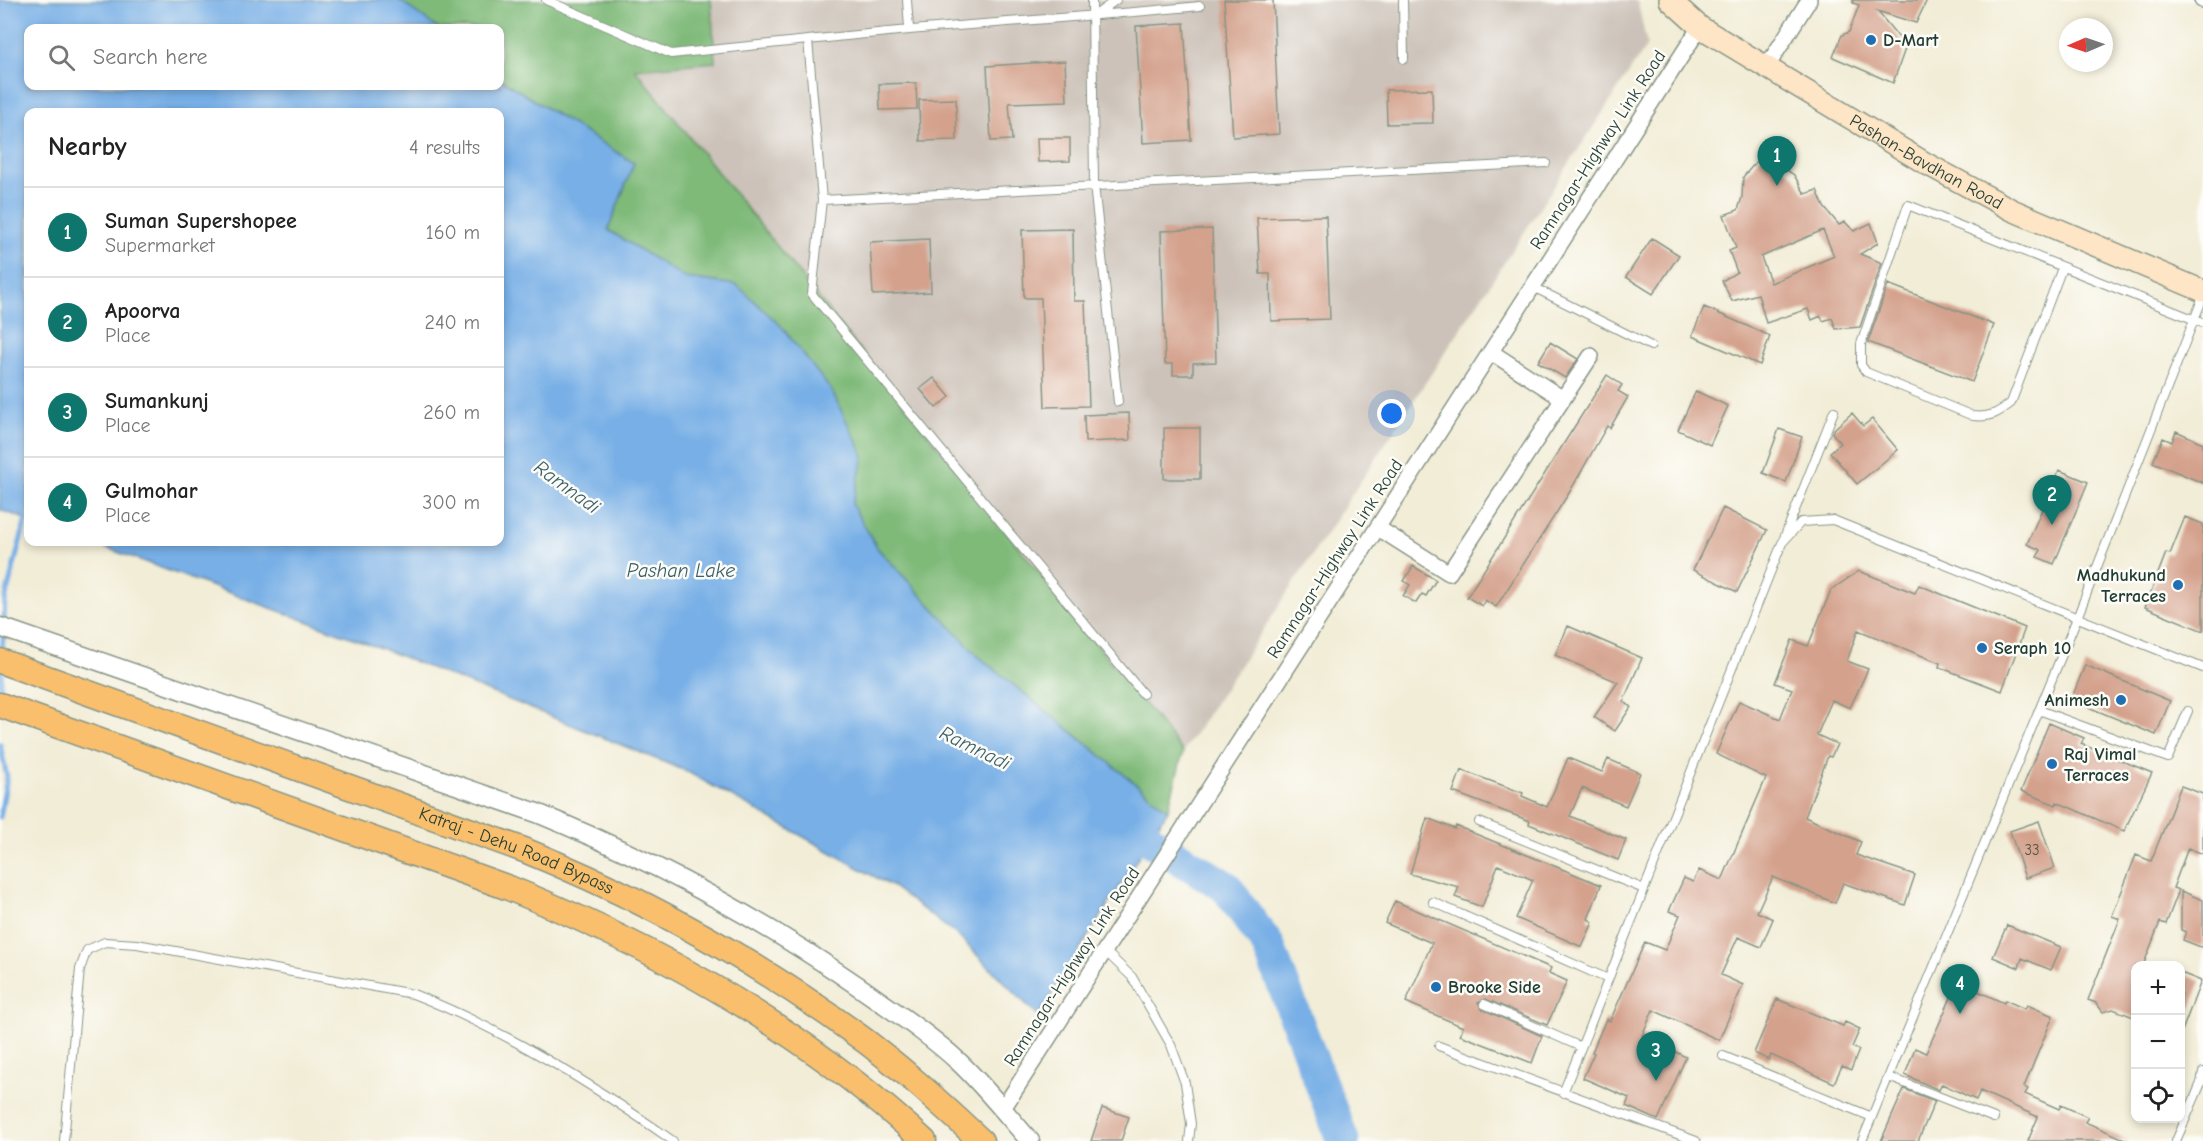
<!DOCTYPE html>
<html lang="en">
<head>
<meta charset="utf-8">
<style>
  body { margin:0; font-family:"Comic Neue",sans-serif; background:#f2f2f2; color:#222 }
  .controls { position:absolute; right:18px; bottom:18px; display:grid; overflow:hidden; border-radius:12px; box-shadow:0 3px 9px #0003 }
  .controls button { width:54px; height:54px; display:grid; place-items:center; padding:0; border:0; border-bottom:2px solid #e0e0e0; background:#fff; color:#222; font:30px sans-serif }
  .compass { position:absolute; left:2059px; top:18px; width:54px; height:54px; border-radius:50%; background:#fff; box-shadow:0 3px 9px #0003; rotate:268deg }
  .you { position:absolute; left:1392px; top:414px; width:21px; height:21px; margin:-15px; border:4px solid #fff; border-radius:50%; background:#1a73e8; box-shadow:0 0 0 9px #1a73e833 }
  .badge { display:grid; place-items:center; width:39px; height:39px; border-radius:50%; background:#0f766e; color:#fff; font-size:20px; font-weight:700 }
  .pin { position:absolute; translate:-50% -50px; filter:drop-shadow(0 2px 3px #0008) }
  .pin::after { content:''; position:absolute; top:32px; width:21px; height:18px; background:inherit; clip-path:polygon(0 0,100% 0,50% 100%) }
  .list { margin:0; padding:0; list-style:none }
  h2 { display:flex; justify-content:space-between; align-items:center; height:78px; margin:0; padding:0 24px; font-size:26px }
  h2 small { font-size:20px; font-weight:400; color:#767676 }
  .list li { display:grid; grid-template-columns:39px 1fr auto; gap:18px; align-items:center; box-sizing:border-box; height:90px; padding:0 24px; border-top:2px solid #e0e0e0 }
  .list b { display:block; font-size:22px; white-space:nowrap }
  .list p { margin:0; font-size:20px; white-space:nowrap; color:#767676 }
  .list em { font-size:20px; font-style:normal; color:#767676 }
  .icon { flex:none; width:33px; height:33px; fill:none; stroke:currentColor; stroke-width:2; stroke-linecap:round; stroke-linejoin:round }
  .map { position:relative; flex:none; width:2203px; height:1141px; overflow:hidden }
  .search { position:absolute; background:#fff; box-shadow:0 3px 9px #0003; left:24px; top:24px; width:480px; height:66px; display:flex; align-items:center; gap:15px; box-sizing:border-box; padding:0 21px; border-radius:12px; color:#767676; font-size:22px }
  .panel { position:absolute; background:#fff; box-shadow:0 3px 9px #0003; left:24px; top:108px; width:480px; height:438px; border-radius:12px }
  .map>svg:first-child { display:block }
</style>
</head>
<body>
<div class="map">
<svg width="2203" height="1141" viewBox="0 0 2203 1141">
  <rect width="100%" height="100%" fill="#fdfcf7"/>
  <filter id="ink" filterUnits="userSpaceOnUse"><feTurbulence type="fractalNoise" baseFrequency=".0167" numOctaves="2"/><feDisplacementMap in="SourceGraphic" scale="12" xChannelSelector="R" yChannelSelector="G"/><feConvolveMatrix kernelMatrix="1 2 1 2 8 2 1 2 1" color-interpolation-filters="sRGB"/></filter>
  <filter id="wash" filterUnits="userSpaceOnUse"><feTurbulence type="fractalNoise" baseFrequency=".008" numOctaves="4" result="noise"/><feDisplacementMap in="SourceGraphic" scale="24" xChannelSelector="R" yChannelSelector="G"/><feGaussianBlur stdDeviation="1.35" result="paint"/><feColorMatrix in="noise" values="0 0 0 0 0 0 0 0 0 0 0 0 0 0 0 0 0 1.4 0 .05"/><feComposite in="paint" operator="in"/></filter>
  <g filter="url(#wash)">
    <rect width="100%" height="100%" fill="#f2edd7"/>
    <path fill="#ccc2b9" d="M711 0H1634L1638 3 1647 45 1183 752 635 68 715 61Z"/>
    <path fill="#7fba79" stroke="#4f7c56" stroke-width="1.5" d="M399 0H711L715 62 635 69 1183 752 1168 810 978 656 878 549 851 505 864 456 737 285 685 278 608 230 634 163 500 79V28H437Z"/>
    <path fill="#77afe6" stroke="#4b768d" stroke-width="1.5" d="M0 0H399L437 28H28V86H500V79L634 163 608 230 685 278 737 285 782 327 831 390 864 456 852 505 878 549 978 656 1168 810 1038 1016 957 935 893 887 686 771 383 649 90 542H500V112H28V520L0 510Z"/>
    <g fill="none" stroke-linecap="round" stroke-linejoin="round">
      <path stroke="#77afe6" stroke-width="5" d="M2 655 5 600 26 519
        M0 700 2 667
        M0 744 7 777 0 817"/>
      <path stroke="#77afe6" stroke-width="33" d="M1113 817 1226 887 1268 945 1343 1141"/>
    </g>
    <g id="blocks">
      <path fill="#d4a18c" fill-rule="evenodd" d="M1224 0H1273L1279 134 1233 137Z
        M1853 0H1927L1916 23 1877 11 1906 46 1893 83 1833 57 1842 35 1849 32 1859 5 1853 3Z
        M1184 23 1191 140 1143 143 1136 26Z
        M1065 61 1067 101 1009 103 1012 140 991 141 987 66Z
        M916 83 917 109 880 110 879 84Z
        M1432 89 1433 123 1387 124 1386 90Z
        M956 99 957 140 920 141 919 100Z
        M1037 138H1070V161L1038 162Z
        M1763 154 1794 175 1805 194 1817 190 1824 207 1839 225 1845 222 1854 231 1871 223 1878 243 1860 254 1882 263 1860 327 1836 329 1832 318 1823 321 1821 316 1812 320 1808 309 1766 323 1758 294 1732 301 1722 281 1737 272 1729 251 1736 248 1724 215 1738 210 1742 197 1743 177ZM1823 230 1834 256 1771 283 1761 257Z
        M1326 216 1330 319 1271 321 1270 274H1260L1257 218Z
        M1073 229 1074 301H1085L1089 406 1045 407 1041 298H1024L1022 230Z
        M1212 229 1216 362 1193 363V375H1173V364H1165L1161 231Z
        M1652 238 1679 255 1653 294 1626 277Z
        M929 239 931 292 873 295 870 242Z
        M1888 284 1994 325 1972 382 1868 342Z
        M1704 307 1770 336 1760 365 1692 336Z
        M1550 342 1578 359 1565 378 1538 362Z
        M1607 375 1622 385 1618 391 1628 397 1610 428 1607 426 1569 493 1496 607 1485 600 1482 606 1467 597Z
        M934 378 950 397 936 408 920 389Z
        M1696 391 1728 406 1710 445 1678 430Z
        M1129 413 1130 440 1085 442 1084 415Z
        M1852 413 1863 426 1872 419 1898 450 1857 484 1830 452 1841 443 1832 433 1834 429Z
        M1164 428H1200V479H1164Z
        M1779 429 1802 437 1786 482 1763 473Z
        M2176 431 2203 443V483L2153 462 2163 438 2172 442Z
        M2059 470 2088 482 2054 564 2037 557 2041 550 2027 544Z
        M1723 508 1767 530 1737 592 1693 570Z
        M2185 517 2203 524V631L2145 607 2166 553 2170 554Z
        M1413 566 1436 580 1426 596 1422 594 1416 603 1403 596 1410 585 1404 581Z
        M1859 571 1915 593 1919 585 2025 628 2002 691 1939 667 1940 663 1858 630 1847 661 1868 669 1850 708 1832 700 1817 735 1837 744 1831 757 1828 756 1805 817 1861 842 1856 855 1915 875 1905 905 1843 883 1835 903 1773 877 1757 912 1773 919 1761 947 1738 937 1721 975 1743 985 1719 1040 1653 1010 1642 1036 1686 1057 1658 1120 1626 1106 1629 1098 1583 1078 1594 1053 1592 1052 1606 1019 1610 1021 1645 942 1665 950 1680 915 1669 911 1684 878 1693 882 1699 870 1722 880 1766 778 1716 754 1739 701 1780 719 1792 689 1775 683 1792 640 1808 646 1831 590Z
        M1568 626 1642 658 1623 702 1631 707 1615 731 1594 717 1618 682 1555 655Z
        M2085 665 2170 701 2156 735 2071 700Z
        M2049 723 2084 738 2081 744 2152 773 2124 831 2057 802 2056 805 2021 791Z
        M1568 758 1602 772 1608 759 1640 773 1626 806 1582 788 1570 816 1626 840 1618 860 1529 824 1530 821 1453 792 1461 770 1523 793 1522 796 1547 807Z
        M2181 786 2203 794V854L2188 848 2173 888 2179 890 2166 924 2160 922 2143 966H2136V1018L2113 1009 2103 1012 2096 1003 2088 1000 2120 919 2112 916 2136 855 2151 861Z
        M1427 818 1455 829 1456 826 1601 885 1588 919 1593 922 1582 947 1516 918 1533 880 1498 865 1482 907 1455 897 1459 887 1410 874Z
        M2039 821 2055 868 2025 878 2010 831Z
        M2181 891 2203 900V948L2183 940 2186 932 2181 930Z
        M1395 901 1551 968 1549 973 1567 981 1547 1025 1486 999 1478 1002 1482 1009 1542 1036 1532 1063 1460 1035 1463 1027 1406 1002 1432 943 1385 923Z
        M2007 925 2061 947 2051 970 2022 958 2019 968 1993 957Z
        M2181 973 2201 981 2182 1031H2181Z
        M1958 982 2004 1003 2005 1000 2025 1009 2027 1005 2053 1016 2024 1087 2028 1089 2025 1094 2059 1109 2061 1105 2088 1117 2085 1122 2129 1141H2028L2038 1117 1980 1091 1976 1100 1942 1084 1939 1090 1905 1075 1915 1048 1926 1053Z
        M1777 999 1843 1026 1845 1022 1860 1029 1852 1047 1859 1050 1851 1070 1842 1066 1834 1083 1771 1055 1769 1060 1754 1053Z
        M1904 1089 1935 1101 1918 1141H1881Z
        M1102 1108 1129 1117 1121 1141H1091Z"/>
    </g>
  </g>
  <g filter="url(#ink)">
    <use href="#blocks" fill-opacity="0" stroke="#889586" stroke-width="1.5"/>
    <g fill="none" stroke-linecap="round" stroke-linejoin="round">
      <g stroke="#889586" stroke-width="10">
        <path id="service" d="M546 0 671 54 808 40 822 200 812 294 1143 694
          M907 0 909 28
          M1092 0 1094 185 1118 402
          M1403 0 1404 59
          M1094 16 1116 0
          M808 40C939 25 1070 19 1200 6
          M822 200 1546 163
          M2062 268 2011 403C1998 413 1990 418 1973 416L1866 372 1861 365V344L1908 205 2203 323
          M1533 287 1651 346
          M1784 538 1834 411
          M2039 710 2168 758 2188 711
          M1479 822 1644 889
          M1433 902 1608 979
          M1106 952 1132 977 1171 1045 1185 1083 1191 1124 1189 1141
          M1484 1004 1581 1047
          M1439 1046 1696 1141
          M1723 1056 1872 1117
          M1889 1077 1994 1118
          M1563 1093 1782 543 1801 522 1833 520 2203 668
          M64 1141 80 969 87 950 105 942 137 944 413 994C505 1030 592 1084 673 1141
          M1862 1141 2077 618 2203 297
          M2176 1141 2201 1083 2203 1072"/>
      </g>
      <g stroke="#889586" stroke-width="18">
        <path id="minor" d="M2202 0H2203
          M1766 68 1809 0
          M1491 352 1563 399
          M1378 528 1449 573 1591 356
          M1002 1110 1700 27"/>
      </g>
      <g stroke="#889586" stroke-width="21">
        <path id="tertiary" d="M0 627 537 813C650 859 758 917 858 986 892 1010 929 1034 960 1063 985 1087 1007 1115 1030 1141"/>
      </g>
      <g stroke="#889586" stroke-width="24">
        <g id="secondary">
          <path id="s1" d="M1670 0 1700 27 1925 163 2012 210 2203 291"/>
        </g>
      </g>
      <g stroke="#889586" stroke-width="27">
        <g id="trunk">
          <path id="s2" d="M0 661 524 850C640 897 751 958 853 1032 898 1064 940 1103 981 1141"/>
          <path d="M0 705 509 888C660 949 805 1031 924 1141"/>
        </g>
      </g>
      <use href="#service" stroke="#fff" stroke-width="8"/>
      <use href="#minor" stroke="#fff" stroke-width="15"/>
      <use href="#tertiary" stroke="#fff" stroke-width="18"/>
      <use href="#secondary" stroke="#fde5c5" stroke-width="21"/>
      <use href="#trunk" stroke="#f9bf6d" stroke-width="24"/>
    </g>
  </g>
  <g fill="#1f6fb2" stroke="#fdfcf7" stroke-width="2">
    <circle cx="1871" cy="40" r="6"/>
    <circle cx="2178" cy="585" r="6"/>
    <circle cx="1982" cy="648" r="6"/>
    <circle cx="2121" cy="700" r="6"/>
    <circle cx="2052" cy="764" r="6"/>
    <circle cx="1436" cy="987" r="6"/>
  </g>
  <g text-anchor="middle" dominant-baseline="central" stroke-width="5" stroke-linejoin="round" paint-order="stroke">
    <g font-size="15" fill="#4c564a">
      <text x="2032" y="850">33</text>
    </g>
    <g font-size="18" font-weight="bold" fill="#1f3d34" stroke="#fdfcf7" text-anchor="start">
      <text x="1883" y="40">D-Mart</text>
      <text x="2166" y="575" text-anchor="end">Madhukund<tspan x="2166" dy="21">Terraces</tspan></text>
      <text x="1994" y="648">Seraph 10</text>
      <text x="2109" y="700" text-anchor="end">Animesh</text>
      <text x="2064" y="754">Raj Vimal<tspan x="2064" dy="21">Terraces</tspan></text>
      <text x="1448" y="987">Brooke Side</text>
    </g>
    <g font-size="18" fill="#1f3d34" stroke="#fdfcf7">
      <text transform="translate(1598 150) rotate(-57)">Ramnagar-Highway Link Road</text>
      <text stroke="none"><textPath href="#s1" startOffset="304">Pashan-Bavdhan Road</textPath></text>
      <text transform="translate(1335 559) rotate(-57)">Ramnagar-Highway Link Road</text>
      <text stroke="none"><textPath href="#s2" startOffset="550">Katraj - Dehu Road Bypass</textPath></text>
      <text transform="translate(1072 967) rotate(-57)">Ramnagar-Highway Link Road</text>
    </g>
    <g font-size="20" font-style="italic" fill="#395f69" stroke="#fdfcf7">
      <text transform="translate(567 487) rotate(36)">Ramnadi</text>
      <text x="681" y="570">Pashan Lake</text>
      <text transform="translate(975 748) rotate(26)">Ramnadi</text>
    </g>
  </g>
</svg>
<div class="controls">
<button>+</button>
<button>−</button>
<button><svg class="icon" aria-label="locate" viewBox="0 0 24 24"><circle cx="12" cy="12" r="6"/><path d="M12 2v4M12 18v4M2 12h4M18 12h4"/></svg></button>
</div>
<svg class="compass" viewBox="-18 -18 36 36"><path d="M0-13l5 13h-10z" fill="#e53935"/><path d="M0 13l5-13h-10z" fill="#767676"/></svg>
<div class="you"></div>
<div class="pin badge" style="left:1777px;top:186px">1</div>
<div class="pin badge" style="left:2052px;top:525px">2</div>
<div class="pin badge" style="left:1656px;top:1081px">3</div>
<div class="pin badge" style="left:1960px;top:1014px">4</div>
<div class="search"><svg class="icon" aria-label="search" viewBox="0 0 24 24"><circle cx="10" cy="10" r="6"/><path d="M15 15l6 6"/></svg>Search here</div>
<section class="panel">
<h2>Nearby<small>4 results</small></h2>
<ul class="list">
<li><span class="badge">1</span><div><b>Suman Supershopee</b><p>Supermarket</p></div><em>160 m</em></li>
<li><span class="badge">2</span><div><b>Apoorva</b><p>Place</p></div><em>240 m</em></li>
<li><span class="badge">3</span><div><b>Sumankunj</b><p>Place</p></div><em>260 m</em></li>
<li><span class="badge">4</span><div><b>Gulmohar</b><p>Place</p></div><em>300 m</em></li>
</ul>
</section>
</div>
</body>
</html>
